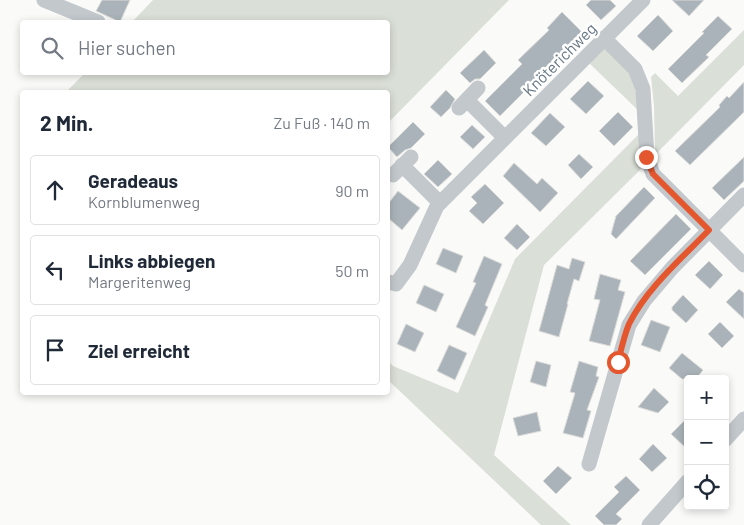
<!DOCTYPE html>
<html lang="de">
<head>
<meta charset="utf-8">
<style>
  body { margin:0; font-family:Barlow,sans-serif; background:#f6f6f7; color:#1f2937 }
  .controls { position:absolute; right:15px; bottom:15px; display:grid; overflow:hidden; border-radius:5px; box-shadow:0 2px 8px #0003 }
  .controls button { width:45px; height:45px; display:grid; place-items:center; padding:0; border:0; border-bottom:1px solid #e0e1e3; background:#fff; color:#1f2937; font:25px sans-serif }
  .stop { position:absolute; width:15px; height:15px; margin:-11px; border:4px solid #e4572e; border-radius:50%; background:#fff }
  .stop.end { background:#e4572e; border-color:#fff; box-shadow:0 1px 5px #0008 }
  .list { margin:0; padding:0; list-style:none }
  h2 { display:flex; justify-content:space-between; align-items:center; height:65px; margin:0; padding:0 20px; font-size:21px }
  h2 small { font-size:16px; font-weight:400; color:#747a83 }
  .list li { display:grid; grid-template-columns:32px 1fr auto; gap:15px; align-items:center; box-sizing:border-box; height:70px; margin:0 10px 10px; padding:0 10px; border:1px solid #e0e1e3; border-radius:5px }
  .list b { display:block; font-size:19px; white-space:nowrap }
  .list p { margin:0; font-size:16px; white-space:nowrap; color:#747a83 }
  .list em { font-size:16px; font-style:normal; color:#747a83 }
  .icon { flex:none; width:28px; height:28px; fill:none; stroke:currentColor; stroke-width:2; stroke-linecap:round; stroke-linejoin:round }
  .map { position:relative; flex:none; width:744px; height:525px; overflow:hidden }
  .search { position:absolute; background:#fff; box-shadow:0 2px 8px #0003; left:20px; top:20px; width:370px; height:55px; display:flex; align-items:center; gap:12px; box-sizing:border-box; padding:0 18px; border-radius:5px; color:#747a83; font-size:19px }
  .panel { position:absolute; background:#fff; box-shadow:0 2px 8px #0003; left:20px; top:90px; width:370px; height:305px; border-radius:5px }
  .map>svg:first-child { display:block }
</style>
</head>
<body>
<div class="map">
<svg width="744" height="525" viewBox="0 0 744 525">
  <rect width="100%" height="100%" fill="#fafaf8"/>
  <path fill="#dadfd7" d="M153 0H509L388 123V92H66L85 73 388 72V22H132Z
    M744 30V65L655 155 654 106 651 77 655 73 678 96Z
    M602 49H608L632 72 640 112 589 63Z
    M639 134 643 167 544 265 494 455 571 525H541L388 380V361L393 366 458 393 515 259Z"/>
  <path fill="#aab3b9" stroke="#dcdcda" d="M102 0H130L120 22 96 11Z
    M591 0H610L616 6 601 20 586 5Z
    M672 0H704L689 16Z
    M562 12 583 33 500 116 485 101 522 64 518 60 549 30 547 28Z
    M658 15 673 31 653 51 637 36Z
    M718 16 732 29 706 55 709 57 682 83 668 69 704 33 702 32Z
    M484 50 496 63 480 79H475L470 83 460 73Z
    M588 81 604 96 586 114 570 99Z
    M744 82V112L690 165 675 151 720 107 719 105 727 96 729 98Z
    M446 90 455 99 450 108 441 117 430 107Z
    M618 112 633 127 614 146 599 131Z
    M550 113 565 127 546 146 531 133Z
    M413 122 425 134 411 148 405 150 397 157 388 147Z
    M472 125 485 137 473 149 460 137Z
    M579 154 593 167 581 179 568 165Z
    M744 157V181L724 200 712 188Z
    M438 160 452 174 438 187 424 174Z
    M514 163 537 184 542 178 558 193 540 212 503 176Z
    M485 184 504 203 483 224 469 211 477 203 471 197Z
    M644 187 655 198 616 239 611 234 616 216Z
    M398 191 420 208 402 230 388 218V204Z
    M676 214 691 229 645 275 630 261Z
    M517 224 530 237 517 250 504 238Z
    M443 248 463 256 456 273 436 264Z
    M484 256 502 264 485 305 488 307 475 336 456 327 476 283 473 282Z
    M572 258 585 262 579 281 574 279 567 304H568L559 337 539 331 557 265 569 269Z
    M709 261 723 275 710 289 695 275Z
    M600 274 621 280 618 290 625 292 610 346 589 341 600 300 594 299Z
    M424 285 444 294 436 312 416 303Z
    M739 289 744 293V319L726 302Z
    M683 295 698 310 686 323 672 310V307Z
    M651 320 670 327 660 352 641 345Z
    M720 322 734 336 722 348 708 334Z
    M406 324 424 333 415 352 397 344Z
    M449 345 467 353 455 380 437 371Z
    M682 353 703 370 696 379H682L669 368Z
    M536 361 551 365 546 387 530 382Z
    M579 361 598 367 596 376 599 377 587 410 591 411 583 438 563 433 575 393 570 392Z
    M654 388 669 402 658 413 638 407Z
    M537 412 541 431 518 436 513 418Z
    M688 417V450L671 434Z
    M653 444 667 458 652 472 639 459Z
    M558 466 572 478 556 494 543 481Z
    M626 476 640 490 616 514 622 519 616 525H604L595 516 619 492 614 487Z"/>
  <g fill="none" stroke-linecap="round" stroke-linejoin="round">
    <path stroke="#c3c8cc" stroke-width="15" d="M44 0 98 22
      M604 38 635 69 643 89 647 157 653 174 744 265
      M467 100 505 138
      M459 108 478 88
      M402 165 440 203
      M393 175 411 157
      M388 282 396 284 410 265 437 206 643 0
      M725 440 744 419
      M589 464 629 325 644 301 672 268 744 195
      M649 525 688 481"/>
  </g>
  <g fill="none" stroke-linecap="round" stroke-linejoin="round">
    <path stroke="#e4572e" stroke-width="6" d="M618 362C621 350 624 336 629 324 647 288 681 259 709 230L653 174 646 157"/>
  </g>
  <g text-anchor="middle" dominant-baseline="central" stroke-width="5" stroke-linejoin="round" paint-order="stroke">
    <g font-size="16" fill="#657683" stroke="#fff">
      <text transform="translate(559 59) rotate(-45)">Knöterichweg</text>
    </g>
  </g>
</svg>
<div class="controls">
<button>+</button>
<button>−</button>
<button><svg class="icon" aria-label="locate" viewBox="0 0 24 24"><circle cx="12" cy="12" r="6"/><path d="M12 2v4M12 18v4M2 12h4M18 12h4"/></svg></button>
</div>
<div class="stop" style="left:618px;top:362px"></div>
<div class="stop end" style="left:646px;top:157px"></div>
<div class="search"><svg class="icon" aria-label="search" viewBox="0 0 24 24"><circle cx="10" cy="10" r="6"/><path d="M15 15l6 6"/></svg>Hier suchen</div>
<section class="panel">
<h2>2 Min.<small>Zu Fuß · 140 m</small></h2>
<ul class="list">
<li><svg class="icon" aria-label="ahead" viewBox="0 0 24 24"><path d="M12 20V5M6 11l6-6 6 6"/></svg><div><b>Geradeaus</b><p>Kornblumenweg</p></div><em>90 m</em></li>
<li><svg class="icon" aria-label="left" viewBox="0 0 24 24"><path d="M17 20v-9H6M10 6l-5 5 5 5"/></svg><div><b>Links abbiegen</b><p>Margeritenweg</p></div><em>50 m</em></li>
<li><svg class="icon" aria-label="arrive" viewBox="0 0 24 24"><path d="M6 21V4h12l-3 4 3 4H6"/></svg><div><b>Ziel erreicht</b></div></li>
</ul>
</section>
</div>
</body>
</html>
